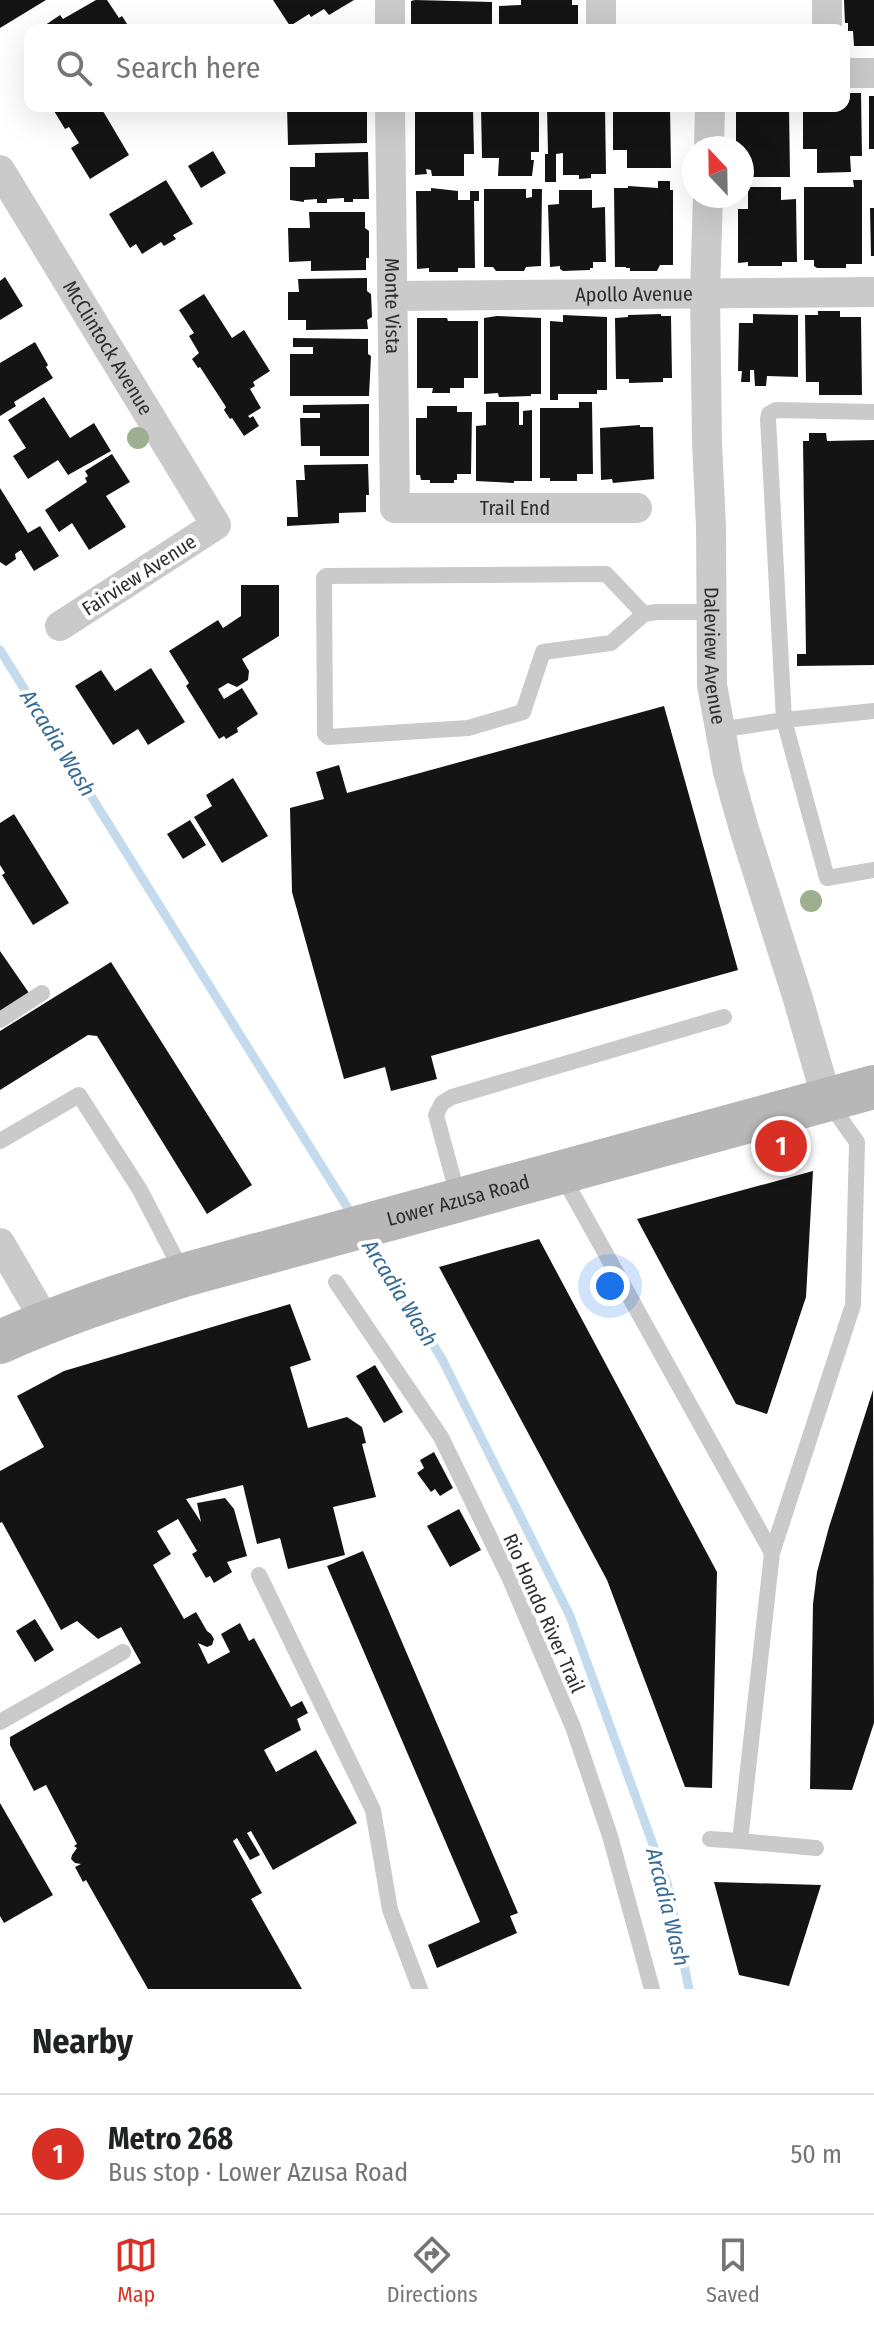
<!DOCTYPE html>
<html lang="en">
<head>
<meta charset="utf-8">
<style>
  body { margin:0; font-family:"Fira Sans Condensed",sans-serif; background:#f2f2f2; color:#202124 }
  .compass { position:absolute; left:682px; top:136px; width:72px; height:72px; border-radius:50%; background:#fff; box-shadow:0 8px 32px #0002; rotate:338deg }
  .you { position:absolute; left:610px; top:1286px; width:28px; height:28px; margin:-20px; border:6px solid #fff; border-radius:50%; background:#1a73e8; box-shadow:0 0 0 12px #1a73e833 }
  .badge { display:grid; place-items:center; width:52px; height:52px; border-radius:50%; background:#d93025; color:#fff; font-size:26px; font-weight:700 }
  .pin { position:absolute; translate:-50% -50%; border:4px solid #fff; box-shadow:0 2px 8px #0006 }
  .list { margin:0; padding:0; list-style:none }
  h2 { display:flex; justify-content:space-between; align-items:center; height:104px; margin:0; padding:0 32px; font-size:34px }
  h2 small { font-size:26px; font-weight:400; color:#757577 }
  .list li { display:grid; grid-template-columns:52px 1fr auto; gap:24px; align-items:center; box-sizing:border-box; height:120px; padding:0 32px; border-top:2px solid #e0e0e0 }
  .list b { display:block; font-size:30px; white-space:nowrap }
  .list p { margin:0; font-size:26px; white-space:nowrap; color:#757577 }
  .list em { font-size:26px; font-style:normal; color:#757577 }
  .icon { flex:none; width:44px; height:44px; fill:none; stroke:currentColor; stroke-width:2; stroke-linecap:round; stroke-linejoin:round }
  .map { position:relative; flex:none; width:874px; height:1989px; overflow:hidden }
  .search { position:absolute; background:#fff; box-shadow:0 8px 32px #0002; left:24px; right:24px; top:24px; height:88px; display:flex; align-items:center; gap:20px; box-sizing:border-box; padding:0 28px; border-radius:16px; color:#757577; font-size:30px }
  .sheet { height:224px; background:#fff }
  nav { display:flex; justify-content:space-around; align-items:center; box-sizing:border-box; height:112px; border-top:2px solid #e0e0e0; background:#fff; font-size:22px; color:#757577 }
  nav a { display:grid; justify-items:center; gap:4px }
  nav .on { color:#d93025 }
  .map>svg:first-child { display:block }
</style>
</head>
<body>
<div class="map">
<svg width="874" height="1989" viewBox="0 0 874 1989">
  <rect width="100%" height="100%" fill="#fff"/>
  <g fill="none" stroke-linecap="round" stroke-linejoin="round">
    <path stroke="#c4dbee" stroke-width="9" d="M0 650 354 1218
      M366 1237 442 1359 570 1616 667 1883 689 1989"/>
  </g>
  <path fill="#141414" d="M0 0H46L0 28Z
    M96 0H107L119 18 122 16 131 30H38L60 15 63 19Z
    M273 0H354L329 15 324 9 311 17 309 14 290 26Z
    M415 0 492 2V30H411V1Z
    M521 0H572V5H578V30H499V6L521 5Z
    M844 0H874V46H854L853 31H848V23H845Z
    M301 24H364V30H301Z
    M844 93H861L862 156H850L851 172 817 173V149H803V106H844Z
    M869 96H874V149H869Z
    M51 106H100L129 155 90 179 71 148 79 143 69 127 65 129Z
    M287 106H367V143L288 145Z
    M415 106 473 107 474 154H464V176H432L431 170 426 169 427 174 415 175Z
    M481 106H539V152H531V160H534L532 176H498L499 158H482Z
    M547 106H605L606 174H591V178L579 179V175H563V153L556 154V182H545V154H548Z
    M613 106H670L671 168H627V150H613Z
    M736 106H789L790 177H752V166H742V148H736Z
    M213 151 226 173 201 188 188 166Z
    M368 152 369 199H353V202H344V198L327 199V203H317V199L304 200V202L290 200V167H315V153Z
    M166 180 193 224 173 235 176 239 164 246 161 242 142 254 136 244 130 248 109 214Z
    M853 180H862V264H846V268H817L814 266V260H804V187H854Z
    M658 181H670V190H673V265H660L657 271H630V268H626V267H615L614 188H628V186L658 188Z
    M748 187H781V200L796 199 797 262H782V266H748V262L738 263V209H748Z
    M431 188 458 191V200H470V191H479V201H474L475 268H458V272H429V268L417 269 416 191H431Z
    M484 189H526V198L532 197V189H542L541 266 526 267 524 271H496L493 267H484Z
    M559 190H592V208L605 207 606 262H593V268H590V270L563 271 560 269V266L550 267 548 205 559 204Z
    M870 208H874V256H871Z
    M309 212H365V228L369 231V258H366V270L311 271V261L289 262 288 228H310Z
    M5 277 23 306 0 320V281Z
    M367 278V291L371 294 372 317 367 320 368 329 306 330V320H288V292H299L298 279Z
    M204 294 232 338 244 330 270 371 253 382 255 386 250 389 261 408 248 416 250 418 253 416 259 426 244 436 232 418 230 419 224 410 226 407 200 367 198 368 192 359 199 353 189 336 194 333 179 310Z
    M818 311H840V317H861L862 395H819V382H806L805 315H818Z
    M661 314V316H671L672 378H663V382L629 383V379H616L615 318 628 317V315Z
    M753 314 798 315V377L767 376 766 386H755L754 370H750V382H741L742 371H738L739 323H753Z
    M563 315 607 317V390H597V394H558V400H550V321L563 322Z
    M497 316 541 318V394H531V396L499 397 498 393 484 394V318Z
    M417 318H447L448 321H478V378H464V388H450V393H432L433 388H417Z
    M293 338 368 339V354L371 356 369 396H290V354H313V347H293Z
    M35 342 48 365 46 367 53 378 14 402 16 406 0 416V363Z
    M44 397 70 438 94 423 111 451 68 475 58 460 28 479 13 456 26 448 8 420Z
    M486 402H519V425H523V411L532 410V481H514V483L476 481V426L486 425Z
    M579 402H592L593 474H577V481H550V478H540V408H579Z
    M369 404V456H320V446H301L300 418H320V413H303V405Z
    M427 406H457V412H472L471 474H457V480H454V483H430V480H421L420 475H416V418H427Z
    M640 425V427H653L654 479 613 483 612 479 601 480 600 428Z
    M809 433H826L827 441 874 440V665L797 666V654H806L803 441H809Z
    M112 454 130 482 106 496 126 527 89 550 72 523 59 532 45 510 87 482 85 478 88 476 85 471Z
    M368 464 369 495H366V512L339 513V523L287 526V517H298L296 480H305L304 465Z
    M0 488 28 533 40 526 59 556 34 571 21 550 15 554 16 559 6 566 0 562Z
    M241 585H279V636L242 659 249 671 248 680 237 687 228 683 218 689 224 699 242 688 258 714 237 728 238 732 226 739 224 736 219 739 186 686 189 683 169 651 218 620 223 628 241 616Z
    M151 668 185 722 148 745 138 729 113 745 75 686 101 670 115 691Z
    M664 706 738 970 431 1056 437 1079 391 1091 385 1067 344 1079 292 892 290 808 324 799 316 772 339 765 347 793Z
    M233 778 268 836 222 863 194 817 212 806 206 795Z
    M14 814 69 903 33 925 2 875 5 873 0 865V823Z
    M190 820 206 845 183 859 167 834Z
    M0 951 29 993 0 1011Z
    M111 962 252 1185 207 1214 97 1036 88 1035 0 1090V1031Z
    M813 1171 806 1297 767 1414 736 1404 637 1219Z
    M539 1239 717 1572 712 1788 685 1787 607 1580 439 1267Z
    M290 1304 311 1360 290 1367 308 1428 347 1417 362 1427 366 1443 362 1444 376 1497 333 1507 345 1555 288 1569 280 1538 257 1544 243 1485 186 1499 201 1522 197 1503 225 1498 234 1509 247 1556 227 1562 232 1572 214 1583 210 1576 206 1578 192 1554 197 1551 178 1519 157 1531 171 1554 153 1565 184 1619 196 1612 207 1631 211 1634 214 1639 212 1645 207 1647 198 1643 208 1664 230 1652 221 1634 240 1623 249 1641 254 1638 291 1707 302 1701 308 1713 297 1719 301 1730 264 1750 276 1772 316 1750 357 1823 273 1870 251 1831 247 1833 260 1855 250 1860 237 1838 233 1841 262 1893 251 1899 302 1989H148L86 1880 83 1882 75 1867 81 1864 75 1863 71 1859 72 1855 77 1848 74 1846 77 1844 46 1785 34 1791 10 1745V1737L141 1663 121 1627 98 1639 77 1621 61 1630 2 1522 0 1523V1471L44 1447 17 1396 64 1371Z
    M375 1365 403 1412 384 1423 356 1376Z
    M873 1390 874 1723 852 1790 810 1789 813 1604 817 1572 829 1527Z
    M434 1452 453 1488 440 1496 435 1489 431 1492 417 1473 424 1468 420 1460Z
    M459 1509 481 1550 450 1567 427 1526Z
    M363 1551 518 1913 510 1916 517 1933 437 1968 428 1945 480 1922 327 1566Z
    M35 1619 54 1650 35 1662 16 1631Z
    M0 1803 53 1895 4 1923 0 1916Z
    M714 1882 821 1885 789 1986 739 1975Z"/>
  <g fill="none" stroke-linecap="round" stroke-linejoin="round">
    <path stroke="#cacaca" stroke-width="16" d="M874 412 776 410 769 414 768 419 784 720 827 878 874 870
      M644 614 611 643 543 652 523 712 468 728 328 737 325 734 324 578 326 576 606 574 644 614 656 612H710
      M719 730 784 720 874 711
      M0 1020 42 993
      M0 1141 79 1095 140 1190 183 1273
      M562 1175 772 1553 853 1305 857 1142 829 1103
      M459 1200 436 1115 442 1103 452 1097 724 1017
      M336 1282 441 1437 510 1579 573 1727 610 1836 652 1989
      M772 1553 740 1841 816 1848
      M259 1575 373 1810 390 1910 420 1989
      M0 1722 123 1652
      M710 1839 740 1841"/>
    <g stroke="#cacaca" stroke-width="30">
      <path d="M390 0V30"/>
      <path d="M601 0V30"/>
      <path d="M827 0V30"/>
      <path d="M844 73H874"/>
      <path id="s1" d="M390 106 395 508H637"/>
      <path d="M709 148 710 106"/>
      <path id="s2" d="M0 170 216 525 60 626"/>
      <path id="s3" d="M708 196 705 293 707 443 711 527 712 685 728 772 744 829 798 999 827 1100"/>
      <path id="s4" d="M392 296 874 292"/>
      <path d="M0 1243 46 1322"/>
    </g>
    <path stroke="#b7b7b7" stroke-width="44" id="s5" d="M0 1342C60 1315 121 1295 184 1275L874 1087"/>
  </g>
  <g fill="#9daf91">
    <circle cx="138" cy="438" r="11"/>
    <circle cx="811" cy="901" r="11"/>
  </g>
  <g text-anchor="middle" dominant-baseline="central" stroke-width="8" stroke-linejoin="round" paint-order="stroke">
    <g font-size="20" fill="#2d2d2d" stroke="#fff">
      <text stroke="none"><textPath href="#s4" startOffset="242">Apollo Avenue</textPath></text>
      <text stroke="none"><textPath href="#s1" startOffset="200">Monte Vista</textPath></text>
      <text stroke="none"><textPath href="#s2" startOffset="208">McClintock Avenue</textPath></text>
      <text stroke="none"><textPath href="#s1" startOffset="522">Trail End</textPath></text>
      <text transform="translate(139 575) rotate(-33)">Fairview Avenue</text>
      <text stroke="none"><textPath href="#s3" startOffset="460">Daleview Avenue</textPath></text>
      <text stroke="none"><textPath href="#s5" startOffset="480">Lower Azusa Road</textPath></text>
      <text transform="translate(544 1613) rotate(66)">Rio Hondo River Trail</text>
    </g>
    <g font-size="22" font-style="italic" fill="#356a96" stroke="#fff">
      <text transform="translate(58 743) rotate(58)">Arcadia Wash</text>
      <text transform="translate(400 1293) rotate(58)">Arcadia Wash</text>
      <text transform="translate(668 1907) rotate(76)">Arcadia Wash</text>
    </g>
  </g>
</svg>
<svg class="compass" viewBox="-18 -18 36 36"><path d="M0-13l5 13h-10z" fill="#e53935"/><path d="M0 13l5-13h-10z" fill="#757577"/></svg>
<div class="you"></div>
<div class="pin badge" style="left:781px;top:1146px">1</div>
<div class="search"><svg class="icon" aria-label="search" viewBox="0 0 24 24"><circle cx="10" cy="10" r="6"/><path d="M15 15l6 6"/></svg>Search here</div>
</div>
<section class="sheet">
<h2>Nearby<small></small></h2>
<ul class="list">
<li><span class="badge">1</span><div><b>Metro 268</b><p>Bus stop · Lower Azusa Road</p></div><em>50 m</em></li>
</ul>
</section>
<nav>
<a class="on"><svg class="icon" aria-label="map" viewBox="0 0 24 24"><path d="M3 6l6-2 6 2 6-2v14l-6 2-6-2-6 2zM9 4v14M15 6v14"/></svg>Map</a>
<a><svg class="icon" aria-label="directions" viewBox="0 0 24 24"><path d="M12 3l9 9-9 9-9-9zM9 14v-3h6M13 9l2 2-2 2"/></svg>Directions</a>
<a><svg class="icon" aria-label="saved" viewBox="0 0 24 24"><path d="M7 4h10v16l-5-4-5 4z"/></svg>Saved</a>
</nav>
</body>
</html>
